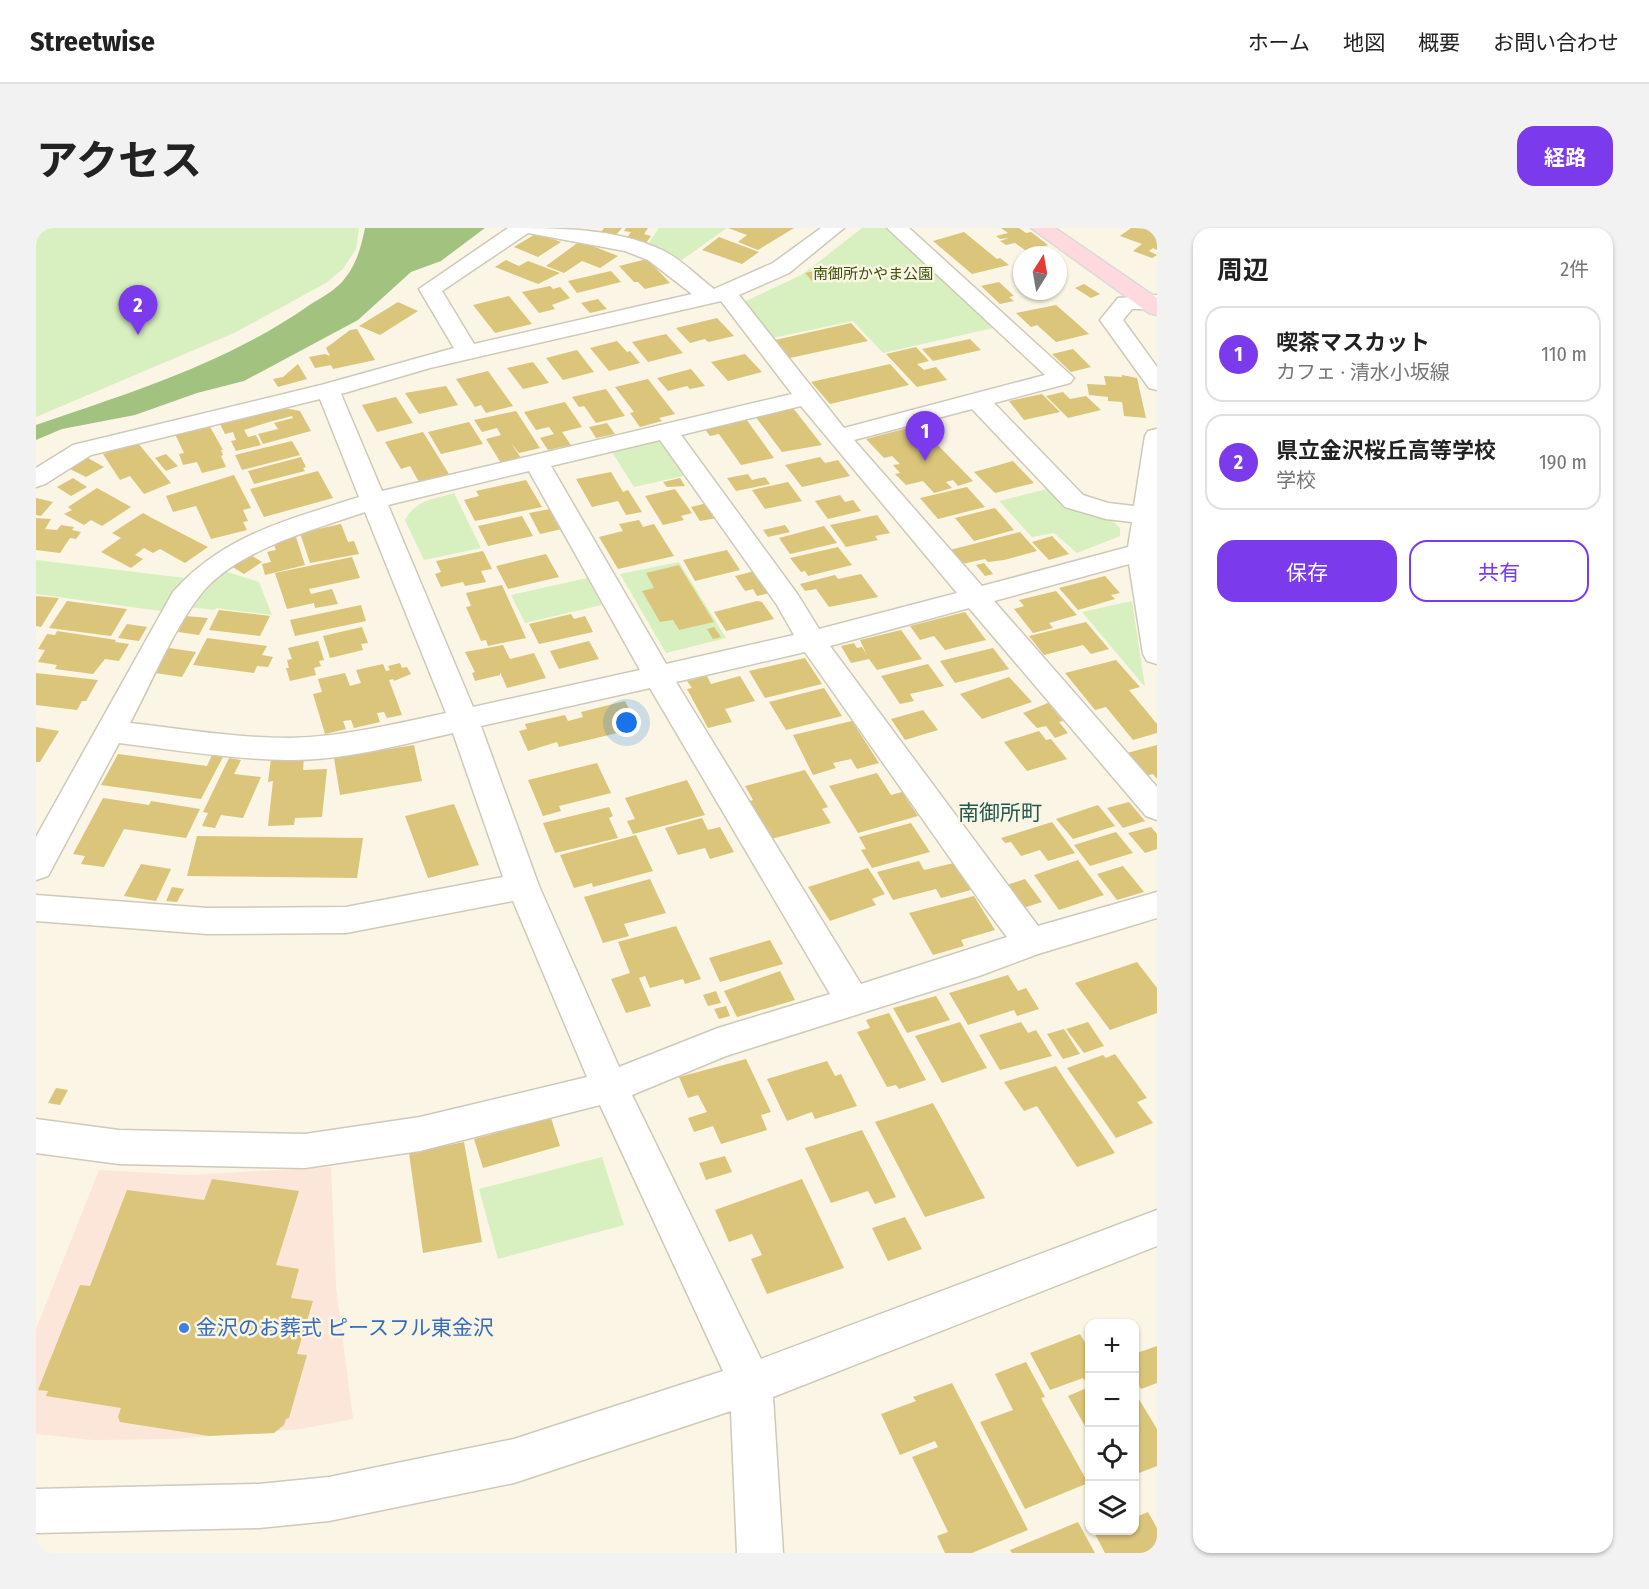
<!DOCTYPE html>
<html lang="ja">
<meta charset="utf-8">
<style>
body{margin:0;font-family:"Fira Sans Condensed","Noto Sans JP",sans-serif;background:#f2f2f2;color:#222}
.controls{position:absolute;right:18px;bottom:18px;display:grid;overflow:hidden;border-radius:12px;box-shadow:0 2px 4px #0004}
.controls button{width:54px;height:54px;display:grid;place-items:center;padding:0;border:0;border-bottom:2px solid #e0e0e0;background:#fff;color:#222;font:30px sans-serif}
.compass{position:absolute;left:977px;top:18px;width:54px;height:54px;border-radius:50%;background:#fff;box-shadow:0 2px 4px #0004;rotate:11deg}
.you{position:absolute;left:591px;top:495px;width:21px;height:21px;margin:-15px;border:4px solid #fff;border-radius:50%;background:#1a73e8;box-shadow:0 0 0 9px #1a73e833}
.badge{display:grid;place-items:center;width:39px;height:39px;border-radius:50%;background:#7c3aed;color:#fff;font-size:20px;font-weight:700}
.pin{position:absolute;translate:-50% -50px;filter:drop-shadow(0 2px 3px #0008)}
.pin::after{content:'';position:absolute;top:32px;width:21px;height:18px;background:inherit;clip-path:polygon(0 0,100% 0,50% 100%)}
.list{margin:0;padding:0;list-style:none}
h2{display:flex;justify-content:space-between;align-items:center;height:78px;margin:0;padding:0 24px;font-size:26px}
h2 small{font-size:20px;font-weight:400;color:#767676}
.list li{display:grid;grid-template-columns:39px 1fr auto;gap:18px;align-items:center;box-sizing:border-box;height:96px;margin:0 12px 12px;padding:0 12px;border:2px solid #e0e0e0;border-radius:18px}
.list b{display:block;font-size:22px;white-space:nowrap}
.list p{margin:0;font-size:20px;white-space:nowrap;color:#767676}
.list em{font-size:20px;font-style:normal;color:#767676}
.actions{display:flex;gap:12px;padding:18px 24px}
.actions a{flex:1;padding:14px 0;border:2px solid #7c3aed;border-radius:18px;text-align:center;font-size:21px;color:#7c3aed}
.actions .main{background:#7c3aed;color:#fff}
.icon{flex:none;width:33px;height:33px;fill:none;stroke:currentColor;stroke-width:2;stroke-linecap:round;stroke-linejoin:round}
.map{position:relative;flex:none;width:1121px;height:1325px;overflow:hidden;border-radius:18px}
header{display:flex;align-items:center;gap:36px;box-sizing:border-box;height:84px;padding:0 30px;background:#fff;border-bottom:2px solid #e0e0e0}
header strong{font-size:28px}
nav{display:flex;gap:33px;margin-inline-start:auto;font-size:21px}
.intro{display:flex;align-items:center;justify-content:space-between;box-sizing:border-box;height:144px;padding:0 36px}
h1{margin:0;font-size:42px}
.button{padding:15px 27px;border-radius:18px;background:#7c3aed;color:#fff;font-size:21px;font-weight:700}
main{display:flex;gap:36px;padding:0 36px}
aside{flex:1;background:#fff;border-radius:18px;box-shadow:0 2px 4px #0004}
.map>svg:first-child{display:block}
.commercial{fill:#fce6d9}
.green{fill:#d8f0c0}
.forest{fill:#a2c37f}
.building{fill:#dac57a}
.lines{fill:none;stroke-linecap:round;stroke-linejoin:round}
.minor-casing{stroke:#cec9b9;stroke-width:3}
.major-casing{stroke:#dbdad9;stroke-width:3}
.minor{fill:#fff;fill-rule:evenodd}
.major{fill:#fed9de;fill-rule:evenodd}
.shop-dot{fill:#3f7fe0;stroke:#faf5e4;stroke-width:2}
.labels{text-anchor:middle;stroke-width:5;stroke-linejoin:round;paint-order:stroke}
.far-park-label{font-size:15px;fill:#355104;stroke:#faf5e4}
.quarter-label{font-size:21px;fill:#215951;stroke:#faf5e4}
.near-shop-label{font-size:21px;fill:#366cbe;stroke:#faf5e4;text-anchor:start}
</style>
<header>
<strong>Streetwise</strong>
<nav><a>ホーム</a><a>地図</a><a>概要</a><a>お問い合わせ</a></nav>
</header>
<div class="intro"><h1>アクセス</h1><a class="button">経路</a></div>
<main>
<div class="map">
<svg width="1121" height="1325" viewBox="0 0 1121 1325">
<rect width="100%" height="100%" fill="#faf5e4"/>
<path class="commercial" d="M295 939 300 1059 317 1191 265 1201 136 1211 57 1212 0 1206V1101L63 942 154 947Z"/>
<path class="green" d="M0 0H323L320 21 307 41 290 55 198 105 0 189Z
M623 0H691L646 32 611 17Z
M826 0H851L957 100 847 125 817 93 732 111 704 80 710 73 767 46Z
M620 213 634 217 656 246 598 259 576 224Z
M1015 260 1039 282 1076 292 1084 300V308L1041 325 1018 305 996 309 963 273Z
M418 265 445 320 388 332 369 292C379 272 398 271 418 265Z
M0 332 149 350 125 383 0 366Z
M643 334 690 410 630 425 584 346Z
M188 343 223 354 236 387 180 380 179 382 153 379 166 362Z
M551 350 566 377 489 395 475 367Z
M1096 373 1109 459 1046 384Z
M566 929 588 997 462 1031 443 961Z"/>
<path class="forest" d="M329 0H449L405 33 375 44 322 92 208 153 161 165 99 187 26 201 0 212V197C93 165 191 135 272 78 283 71 298 63 306 54 320 38 325 20 329 0Z"/>
<path class="building" d="M568 0H586L580 7 565 4Z
M590 0H612L608 6 615 8 610 15 590 11 595 4 588 3Z
M692 0H758L722 22 702 14 711 7Z
M965 0H983L990 5 995 4 1012 17 1006 19 1013 24 996 27 979 15 970 17 964 13 973 10 964 11 960 8 972 5Z
M1095 0 1121 1V22L1117 20 1113 23 1121 27 1116 30 1097 23 1106 16 1084 8Z
M928 4 961 31 964 30 973 37 936 46 897 13Z
M501 5 525 14 502 29 478 19Z
M683 9 723 24 706 36 666 22Z
M544 13 582 28 564 40 546 33 528 45 510 38Z
M611 31 634 55 609 61 602 54H598L583 38Z
M470 32 483 38 492 33 524 45 502 56 459 39Z
M784 42 789 43 795 50 776 53 769 45Z
M575 43 585 54 541 65 532 53Z
M963 54 978 68 973 69 978 73 964 76 945 58Z
M1048 56 1064 66 1055 70 1039 60Z
M514 58 517 61 524 59 534 70 516 77 519 81 503 85 486 64Z
M473 68 496 96 459 105 437 77Z
M562 71 571 81 554 85 545 75Z
M362 74 382 83 344 107 323 98Z
M1020 77 1035 90 1053 106 1020 114 1001 97 995 99 980 85Z
M681 90 698 108 672 114 669 111 654 115 640 100Z
M815 95 832 113 754 130 739 112Z
M321 101 339 132 297 141 295 137 279 140 273 129 289 126 294 128 290 120 314 102Z
M630 106 647 125 612 134 596 114Z
M934 111 945 122 897 133 886 121Z
M581 113 591 124 594 123 604 135 573 143 554 120Z
M880 119 893 133 881 136 888 142 900 139 911 152 881 159 850 126Z
M1037 121 1055 139 1035 144 1016 126Z
M541 122 558 144 527 152 510 130Z
M709 126 726 144 692 153 675 134Z
M497 134 513 155 487 161 471 140Z
M262 136 271 151 242 159 237 151 247 149Z
M854 136 873 157 794 176 775 154Z
M655 141 669 158 654 161 651 158 632 163 621 150Z
M452 143 477 178 450 185 445 177 439 179 420 151Z
M1086 147 1101 150 1110 190 1088 188 1086 174 1072 173V169L1053 167 1051 156 1070 157 1068 148 1086 149Z
M612 151 639 186 623 190 626 193 604 199 594 185 598 184 579 159Z
M410 158 422 177 383 186 369 165Z
M570 161 589 188 560 195 548 178 543 179 536 169Z
M1027 164 1034 171 1050 168 1065 182 1032 190 1010 168Z
M1006 166 1024 184 988 192 973 173Z
M360 169 377 195 341 204 326 177Z
M529 174 546 199 526 204 535 217 512 222 504 210 518 206 513 199 500 202 488 184Z
M249 180 264 183 275 203 227 216 222 206 242 201 238 195 257 190 256 188 233 194 208 202 212 209 220 207 225 217 200 223 195 213 200 212 197 204 189 206 184 196Z
M757 180 786 217 746 224 719 188Z
M480 183 504 220 483 225 475 215 485 230 465 235 450 211 465 207 461 200 446 204 438 192Z
M710 191 738 230 705 237 683 206 674 208 668 200Z
M433 194 447 216 405 226 392 204Z
M571 195 579 206 560 210 553 199Z
M173 197 187 222H185L187 227 185 228 190 239 166 245 161 234 147 237 143 226 148 225 139 206Z
M872 200 882 210 892 207 937 253 922 258 917 252 910 254 916 260 898 265 887 253 870 257 859 246 864 245 857 237 864 236 856 228 848 230 830 211Z
M387 204 413 246 383 254 374 238 365 241 349 214Z
M256 213 264 227 206 242 199 227Z
M101 214 135 255 108 266 94 248 84 252 67 226Z
M130 226 142 238 130 243 119 230Z
M265 229 270 239 267 240 269 243 218 256 212 243Z
M784 229 789 235 802 232 814 248 766 259 749 237Z
M52 230 68 239 50 249 34 241Z
M977 233 998 255 959 265 938 244Z
M282 243 297 270 228 289 214 261Z
M575 244 587 264 592 262 606 284 590 287 582 273 556 279 540 251Z
M712 246 716 252 729 249 734 256 700 263 691 250Z
M198 247 215 280 207 282 212 293 207 294 211 302 175 311 160 278 137 284 130 268Z
M37 250 51 259 35 268 21 259Z
M644 250 649 258 631 259 627 254Z
M490 252 506 279 439 293 428 272 443 268 440 263Z
M752 254 766 273 729 281 716 262Z
M931 259 949 279 902 291 884 270Z
M61 260 95 279 66 298 55 292 48 297 28 286 36 282 32 279Z
M639 261 656 285 645 288 648 292 627 297 609 268Z
M804 267 809 274 817 272 825 283 792 291 779 273Z
M0 270 17 274 5 288 0 287Z
M671 275 681 290 664 293 655 279Z
M959 280 978 302 938 313 919 290Z
M514 281 526 301 504 306 493 285Z
M107 285 116 290 172 319 149 335 124 321 117 325 108 320 99 327 107 331 95 340 65 324 85 310 76 305Z
M841 287 854 305 839 308 842 312 810 319 794 297Z
M486 288 497 308 452 318 442 298Z
M0 290 15 291 9 301 21 302 25 297 38 299 36 302 45 304 40 311 34 310 24 325 0 322Z
M603 292 607 299 618 296 638 328 582 341 563 309 587 303 583 296Z
M305 296 312 314 318 313 323 326 274 335 264 305Z
M749 297 754 304 732 309 727 302Z
M788 298 801 315 754 326 743 310Z
M984 304 1001 323 968 332 952 334 949 331 926 336 914 322Z
M1016 308 1033 326 1013 332 996 314Z
M260 309 269 337 229 347 226 336 235 334 231 324 240 322 237 314Z
M802 319 816 337 772 348 769 343 765 344 754 330Z
M691 322 704 342 659 353 647 332Z
M447 323 456 341 445 343 450 354 429 358 427 354 405 359 399 346 405 344 400 333Z
M213 326 226 334 208 346 195 338Z
M510 326 523 349 472 361 460 338Z
M316 329 324 350 273 361 275 366 296 361 302 376 279 380 278 375 251 381 239 345Z
M948 335 957 346 949 348 940 337Z
M643 337 678 394 643 402 637 392 624 394 606 363 618 360 610 345Z
M719 343 734 365 721 368 717 361 709 363 699 348Z
M825 346 842 369 793 379 780 361 769 363 764 356 799 347 802 351Z
M1069 348 1084 365 1075 367 1079 371 1042 382 1023 360Z
M466 357 490 410 452 418 450 412 445 413 430 379 435 378 430 365Z
M1020 363 1041 387 1013 395 1017 400 997 405 978 381 988 378 983 372Z
M0 368 23 370 5 399 0 398Z
M31 373 91 381 75 408 13 400Z
M721 373 726 374 738 391 690 403 678 384Z
M325 377 330 393 259 408 254 392Z
M183 382 234 388 224 408 173 402Z
M929 384 950 412 909 422 898 408 884 412 874 398Z
M535 386 538 391 549 388 557 404 503 416 493 396Z
M150 388 172 390 163 407 142 404Z
M1050 394 1073 421 1055 426 1047 417 1008 427 993 408Z
M91 396 111 399 103 413 82 410Z
M326 399 332 415 325 416 327 422 294 430 287 408Z
M678 399 685 409 677 411 671 401Z
M865 402 886 431 841 442 833 431 815 435 805 418 818 415 821 420 826 419 831 427 824 412Z
M21 403 80 412 79 414 93 416 83 433 69 431 57 446 19 441 21 437 2 434 9 422 2 421 11 406 19 407Z
M171 410 231 418 226 427 237 429 232 439 221 438 218 445 157 437Z
M282 413 288 432 283 433 285 438 278 440 280 447 254 453 250 440H253L251 432 256 431 252 420Z
M553 413 563 431 523 441 514 423Z
M467 417 474 431 498 425 510 450 471 460 464 444V447L439 453 436 445 439 444 429 424Z
M133 420 160 424 146 449 119 445Z
M957 420 973 441 919 455 904 433Z
M769 430 786 456 729 470 713 443Z
M1080 432 1104 459 1093 462 1121 496V505L1097 512 1070 479 1059 482 1029 445Z
M364 435 366 440 371 439 375 446 358 453 357 451 353 452 366 487 351 490 348 484 341 485 344 494 318 500 315 492 307 493 310 501 289 506 277 466 286 464 282 451 309 445 314 458 325 455 320 442 347 436 350 443 354 442 352 438Z
M892 436 908 458 874 466 878 473 864 476 845 448Z
M0 445 62 452 50 473H46L41 482 0 477Z
M671 448 675 456 704 448 719 473 689 481 696 494 672 500 651 461 656 460 651 453Z
M973 449 996 474 946 491 924 466Z
M788 460 806 488 750 502 733 474Z
M589 473 602 500 523 519 521 514 492 523 483 503 491 501 489 496 529 487 532 493 547 489 545 484Z
M1012 475 1027 493 1023 494 1032 505 1019 510 1010 498 1001 500 987 485Z
M887 482 902 502 869 512 855 491Z
M816 493 843 535 821 541 815 531 797 535 800 540 777 547 757 507Z
M0 499 23 503 4 534H0Z
M1003 503 1010 512 1015 511 1031 531 991 543 968 514Z
M378 517 386 553 304 567 298 530Z
M1121 517V551L1117 546 1110 548 1091 525Z
M82 526 171 538 176 527 187 529 165 571 65 557Z
M268 529 267 542 291 541 286 589 259 590 258 597 232 598 237 553 232 554 235 531Z
M193 530 205 532 198 546 225 549 207 590 185 587 179 600 166 598 172 585 167 584Z
M561 535 575 565 523 578 525 583 507 588 492 552Z
M769 542 792 579 786 581 795 595 735 611 714 573 717 572 709 558Z
M841 545 855 567 866 564 882 588 822 605 793 558Z
M651 552 669 587 597 606 591 593 599 591 589 570Z
M67 570 113 577 115 573 164 581 150 610 88 601 68 639 45 636 49 628 37 626Z
M1093 574 1109 593 1087 600 1071 580Z
M418 576 443 637 392 650 369 588Z
M1062 577 1079 598 1037 611 1020 591Z
M573 579 577 588 573 590 582 610 519 625 507 595Z
M666 590 672 602 684 599 698 624 674 631 669 620 642 627 629 600Z
M1016 594 1039 625 1012 633 1004 622 985 628 975 614 969 615 965 610Z
M875 595 894 624 836 640 825 622 830 621 823 609Z
M1115 599 1121 606V621L1109 625 1092 605Z
M1080 604 1097 625 1054 638 1038 617Z
M600 607 617 643 557 659 556 655 538 660 524 627Z
M161 608 327 610 321 650 151 648Z
M1042 632 1068 667 1023 682 998 647Z
M883 633 888 642 918 635 935 662 905 670 900 661 857 672 841 644Z
M105 636 135 641 120 673 88 668Z
M1087 638 1108 664 1081 672 1061 646Z
M832 640 849 666 836 671 840 677 794 693 772 659Z
M614 651 630 685 588 696 593 708 567 715 548 669Z
M989 651 1006 674 984 681 968 658Z
M136 659 148 661 141 674 130 673Z
M938 668 959 702 925 712 928 718 897 727 873 685Z
M640 698 665 751 649 756 647 751 614 760 609 748 603 750 615 778 590 785 575 751 594 745 582 714Z
M734 712 747 736 684 754 673 730Z
M1101 734 1121 760V785L1074 802 1039 755Z
M744 743 759 772 701 789 688 763Z
M972 747 982 763 990 760 1003 781 981 788 978 782 932 797 913 765Z
M680 763 685 775 672 778 667 767Z
M900 768 914 792 871 805 857 780Z
M690 778 694 788 683 791 678 781Z
M853 785 890 852 863 861 860 857 851 859 821 804 834 800 830 792Z
M924 794 951 840 906 855 879 808Z
M985 794 992 805 1000 802 1016 828 964 842 943 807Z
M1052 794 1068 818 1048 825 1030 801Z
M1028 801 1044 826 1027 831 1011 806Z
M1079 826 1111 870 1101 874 1117 895 1080 910 1031 840 1067 827 1070 830Z
M710 831 735 884 725 887 731 902 685 916 677 898 658 904 652 890 671 884 662 867 652 870 643 849Z
M791 833 799 848 805 846 821 878 779 891 776 884 751 893 731 851Z
M1020 838 1029 852 1079 925 1041 939 1001 878 988 883 968 854Z
M20 860 32 862 24 877 12 875Z
M897 875 949 970 889 989 839 894Z
M515 890 524 918 447 940 438 911Z
M826 902 860 969 839 976 832 963 795 975 769 920Z
M428 914 446 1014 387 1025 373 925Z
M689 928 696 944 670 952 663 935Z
M176 951 263 963 240 1037 263 1041 255 1070 277 1073 261 1126 271 1127 253 1190 250 1191 248 1197 238 1205 173 1208 84 1194 82 1189 85 1180 10 1168 12 1163 2 1162 44 1057 54 1058 91 962 168 972Z
M766 951 808 1040 731 1066 715 1031 726 1027 716 1006 693 1014 679 982Z
M869 989 886 1021 852 1033 836 1000Z
M1044 1106 1054 1123V1207L1032 1168 1053 1159 1047 1150 1014 1162 994 1125Z
M1121 1118V1155L1105 1161 1098 1150V1126Z
M990 1134 1009 1169 1005 1170 1052 1255 989 1281 944 1194 977 1182 959 1146Z
M916 1155 992 1302 936 1325H909L901 1308 912 1304 876 1229 902 1219 899 1213 864 1227 845 1186 880 1173 877 1169Z
M1098 1163 1121 1201V1238L1103 1245 1098 1238Z
M1112 1284 1121 1300V1325H1069L1059 1306 1068 1302H1098V1290Z
M1042 1294 1059 1325H976L974 1322Z"/>
<g class="lines">
<g class="minor-casing">
<path id="minor" d="M472 0C522 0 580 0 626 22 645 31 662 49 678 61L737 35 785 0H808L753 45 703 67 808 200 1009 147 851 0H873L1038 150 1034 155 958 175 1047 267 1072 275 1098 278 1109 208 1112 203 1121 201V436L1111 433 1107 426 1093 336 958 373 1121 559V592L1110 588 933 380 794 418 1002 698 1121 664V690L1002 726 943 748 690 828 596 867 725 1131 1121 982V1018L737 1169 747 1325H701L695 1183 478 1255 293 1293 223 1300 0 1305V1261L223 1256 293 1249 478 1211 687 1143 564 877 384 923 269 940 83 936 0 925V891L83 902 269 906 384 889 551 849 477 673 310 705 171 706 0 693V667L171 680 310 679 467 649 417 505C363 517 307 533 251 532 195 531 139 522 83 515L12 648 0 652V609L137 364C188 306 253 292 323 269L284 171 55 227 9 256 0 259V240L37 217 285 157 418 120 383 61ZM492 5 589 23 612 32 656 66 438 116 406 63ZM685 73 756 166 346 263 305 166 394 140ZM765 178 921 365 783 401 762 367 645 207ZM936 181 1029 279 1070 291 1096 294 1092 319 946 358 818 212ZM624 212 741 377 758 407 630 436 515 238ZM493 243 604 442 437 479 352 277ZM329 284 410 485C358 496 306 509 253 510 200 510 146 501 94 495 115 456 144 386 173 357 211 319 280 301 329 284ZM769 424 947 677 971 709 825 756 640 454ZM614 460 794 766 682 800 583 839 503 658 445 498Z
M1121 67V81H1096L1087 92 1121 139V162L1113 160 1064 92 1082 70Z"/>
</g>
<g class="major-casing">
<path id="major" d="M995 0H1019L1121 70V87L1113 85Z"/>
</g>
<use href="#minor" class="minor"/>
<use href="#major" class="major"/>
</g>
<circle class="shop-dot" cx="148" cy="1100" r="6"/>
<g class="labels">
<g class="far-park-label">
<text x="837" y="51">南御所かやま公園</text>
</g>
<g class="quarter-label">
<text x="964" y="592">南御所町</text>
</g>
<g class="near-shop-label">
<text x="160" y="1107">金沢のお葬式 ピースフル東金沢</text>
</g>
</g>
</svg>
<div class="controls">
<button>+</button>
<button>−</button>
<button><svg class="icon" aria-label="locate" viewBox="0 0 24 24"><circle cx="12" cy="12" r="6"/><path d="M12 2v4M12 18v4M2 12h4M18 12h4"/></svg></button>
<button><svg class="icon" aria-label="layers" viewBox="0 0 24 24"><path d="M12 4l9 5-9 5-9-5zM3 14l9 5 9-5"/></svg></button>
</div>
<svg class="compass" viewBox="-18 -18 36 36"><path d="M0-13l5 13h-10z" fill="#e53935"/><path d="M0 13l5-13h-10z" fill="#767676"/></svg>
<div class="you"></div>
<div class="pin badge" style="left:889px;top:233px">1</div>
<div class="pin badge" style="left:102px;top:107px">2</div>
</div>
<aside>
<h2>周辺<small>2件</small></h2>
<ul class="list">
<li><span class="badge">1</span><div><b>喫茶マスカット</b><p>カフェ · 清水小坂線</p></div><em>110 m</em></li>
<li><span class="badge">2</span><div><b>県立金沢桜丘高等学校</b><p>学校</p></div><em>190 m</em></li>
</ul>
<div class="actions"><a class="main">保存</a><a>共有</a></div>
</aside>
</main>
